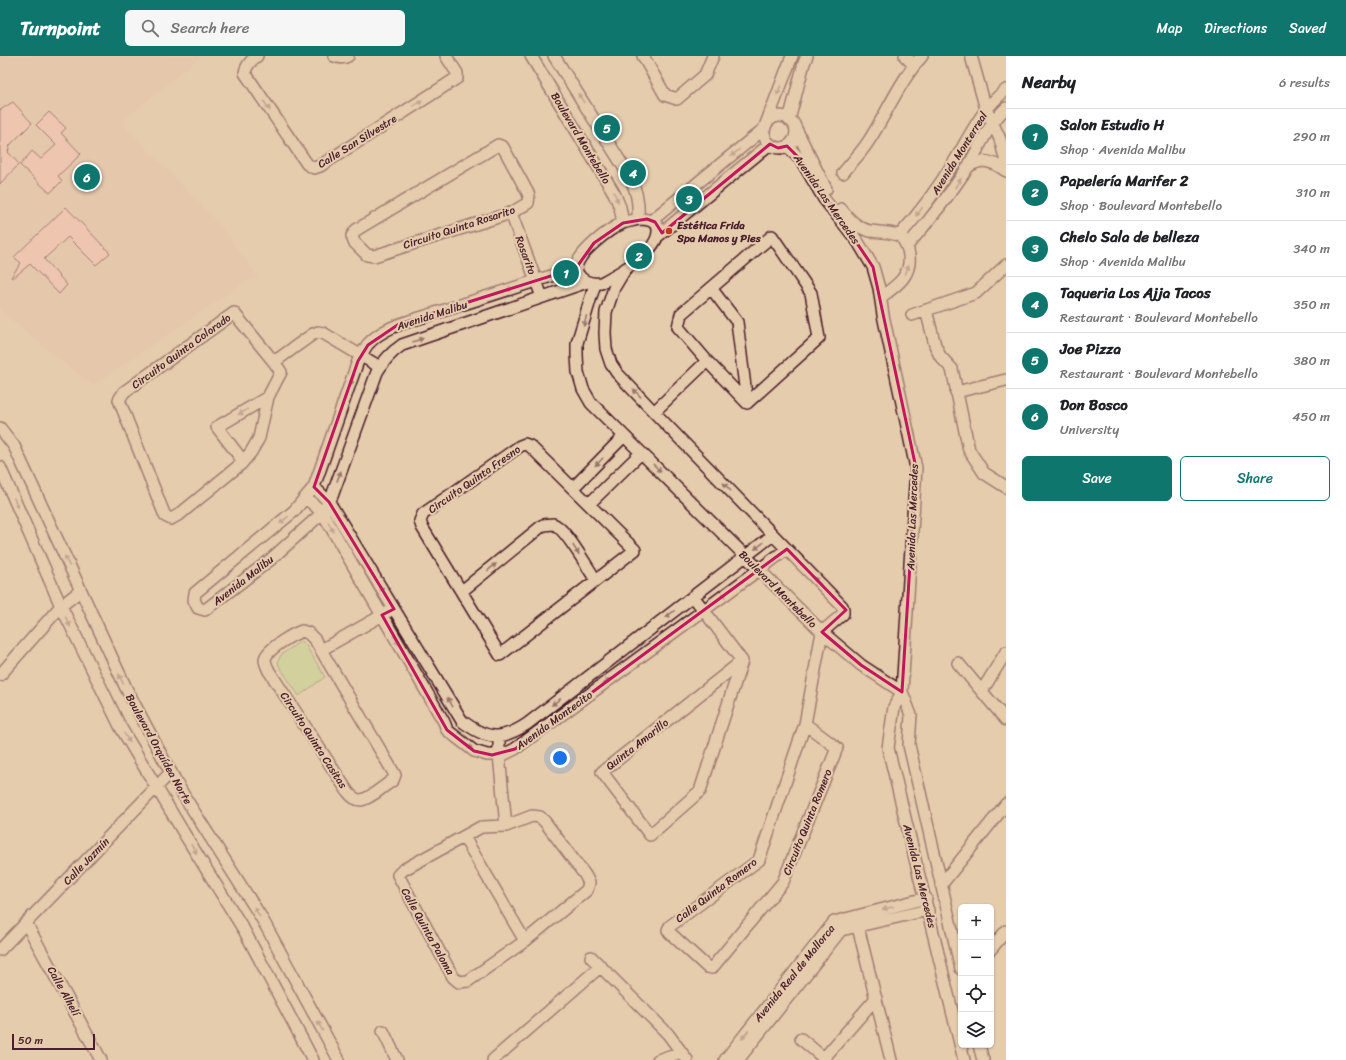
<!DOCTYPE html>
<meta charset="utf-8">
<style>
body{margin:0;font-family:Sriracha,sans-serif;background:#f6f6f6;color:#202124}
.controls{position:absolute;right:12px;bottom:12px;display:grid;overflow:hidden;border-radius:6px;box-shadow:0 1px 3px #0004}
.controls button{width:36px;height:36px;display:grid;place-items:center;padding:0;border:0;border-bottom:1px solid #e0e0e0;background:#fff;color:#202124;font:20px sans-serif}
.scale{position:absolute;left:12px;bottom:10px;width:83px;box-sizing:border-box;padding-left:4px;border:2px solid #4a1f2b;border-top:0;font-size:11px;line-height:14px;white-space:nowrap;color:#4a1f2b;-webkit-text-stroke:3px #e5ccad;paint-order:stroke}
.you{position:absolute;left:560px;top:702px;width:14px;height:14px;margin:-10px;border:3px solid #fff;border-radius:50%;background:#1a73e8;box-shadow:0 0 0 6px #1a73e833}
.badge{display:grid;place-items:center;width:26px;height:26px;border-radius:50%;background:#0f766e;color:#fff;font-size:13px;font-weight:700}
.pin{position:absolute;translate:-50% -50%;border:2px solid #fff;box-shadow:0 1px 4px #0006}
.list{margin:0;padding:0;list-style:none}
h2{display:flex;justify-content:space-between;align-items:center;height:52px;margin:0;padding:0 16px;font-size:17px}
h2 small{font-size:13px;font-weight:400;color:#757577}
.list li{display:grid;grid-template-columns:26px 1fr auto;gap:12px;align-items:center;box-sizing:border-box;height:56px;padding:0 16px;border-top:1px solid #e0e0e0}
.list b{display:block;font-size:15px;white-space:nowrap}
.list p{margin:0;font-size:13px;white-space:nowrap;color:#757577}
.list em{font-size:13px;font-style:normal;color:#757577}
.actions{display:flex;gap:8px;padding:12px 16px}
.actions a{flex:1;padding:9px 0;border:1px solid #0f766e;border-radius:6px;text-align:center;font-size:14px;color:#0f766e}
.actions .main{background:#0f766e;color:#fff}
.icon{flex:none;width:22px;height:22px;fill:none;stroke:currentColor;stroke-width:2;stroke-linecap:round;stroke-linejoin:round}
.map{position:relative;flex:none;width:1006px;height:1004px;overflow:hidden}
header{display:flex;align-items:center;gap:24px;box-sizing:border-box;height:56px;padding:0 20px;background:#0f766e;color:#fff}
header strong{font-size:19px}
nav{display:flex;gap:22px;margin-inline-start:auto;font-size:14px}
.search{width:280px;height:36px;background:#f6f6f6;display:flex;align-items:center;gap:10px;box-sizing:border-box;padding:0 14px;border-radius:6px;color:#757577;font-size:15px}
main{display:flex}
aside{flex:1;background:#fff}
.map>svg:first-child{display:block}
.built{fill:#e5c1a9}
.green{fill:#bad48b;stroke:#827a5b}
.building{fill:#f8bdb2;stroke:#4a1f2b}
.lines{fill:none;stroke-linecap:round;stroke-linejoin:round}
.minor-casing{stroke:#4a1f2b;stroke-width:14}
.minor{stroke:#e5ccad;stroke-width:11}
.oneway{fill:#98766c}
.marked{fill:none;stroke:#c2185b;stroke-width:3;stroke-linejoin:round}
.poi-dot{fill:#c8321e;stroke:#e5ccad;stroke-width:1.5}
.labels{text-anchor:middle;stroke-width:4;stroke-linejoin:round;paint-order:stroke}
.street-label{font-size:11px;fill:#4a1f2b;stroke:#e5ccad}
.poi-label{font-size:11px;font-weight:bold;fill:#4a1f2b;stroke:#e5ccad;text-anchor:start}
</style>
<header>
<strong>Turnpoint</strong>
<div class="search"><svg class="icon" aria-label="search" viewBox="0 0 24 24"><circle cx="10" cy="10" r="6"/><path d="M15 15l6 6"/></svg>Search here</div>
<nav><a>Map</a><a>Directions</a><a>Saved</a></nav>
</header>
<main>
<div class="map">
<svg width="1006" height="1004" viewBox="0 0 1006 1004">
<rect width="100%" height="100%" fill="#e5ccad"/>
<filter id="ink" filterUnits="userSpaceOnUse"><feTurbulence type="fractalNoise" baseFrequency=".025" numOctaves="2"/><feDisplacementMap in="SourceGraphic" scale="8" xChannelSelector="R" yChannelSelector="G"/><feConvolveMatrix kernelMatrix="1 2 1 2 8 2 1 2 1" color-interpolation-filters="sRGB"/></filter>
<g filter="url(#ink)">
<path class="built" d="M0 0H201L122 65 128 74 220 169 258 222 249 223 93 329 79 319 0 254Z"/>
<path class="green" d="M299 586H302L305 588 325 621 299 640 279 610 278 605 281 599Z"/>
<path class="building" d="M13 46 32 67 10 89 8 96 19 108 0 128V54Z
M49 56 66 72 61 77 81 98 58 120 62 125 50 137 20 109 32 95 41 103 56 89 36 69Z
M66 151 110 197 96 209 68 181 44 203 67 229 59 238 30 208 13 222 11 221 21 207 14 201Z"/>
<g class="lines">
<g class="minor-casing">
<path id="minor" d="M257 0C251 5 246 9 245 17L307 108 314 112 320 110 457 22V17L446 0
M334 0C339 2 343 3 348 0
M531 0 614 137 620 151 623 167
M554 0 630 121C637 137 639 146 638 163
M643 0 665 39 677 43 705 19 713 0
M905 0 914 9
M971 0 986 53 1000 83 1006 106
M764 76a16 16 0 1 1 32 0a16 16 0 1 1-32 0Z
M789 64 804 7 807 0
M766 68 792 0
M795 71 826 133
M498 89 503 91 529 139 528 147 511 157 374 200 367 199 354 186 352 180 356 174Z
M787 90 801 104 824 143 858 186 873 211 879 232 883 259 916 412 902 636 911 659 909 689 961 913
M968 111C981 101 993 105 1006 115
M843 117C851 107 861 97 868 86 887 57 899 26 922 0
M841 153C849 163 857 172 870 175 879 176 889 176 898 179 904 182 906 188 908 194 914 218 898 229 881 241
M511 157 542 241
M638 163C646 163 657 164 658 173 660 195 618 218 601 227 595 228 586 227 581 222 578 219 576 216 576 211 579 196 609 173 623 167 628 165 633 165 638 163Z
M651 165 765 72
M658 180 770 88
M772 180 811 237 819 282 747 347 707 305 678 271 681 258Z
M899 180C920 157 938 132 954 106 970 80 981 53 1006 34
M907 190C928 166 948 141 966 114 979 93 987 69 1006 52
M576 212 423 261C403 267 383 272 368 288 364 293 362 299 358 305L314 431 294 455 195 537 194 544 198 552 205 554 270 504 320 459 326 451 332 440 377 316C384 305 390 297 402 289L587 226
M626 212 614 232 606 256 605 277 606 293 611 308 617 317 654 356 842 550 843 553V558L822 576
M595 228 577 287V299L578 316 583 333 591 347 822 576 861 609 902 636
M711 232 737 266 747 347
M926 254 935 289 940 300 952 313 969 394 984 417 1006 431
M234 257 274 306 281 316 268 341 259 382 251 396 241 408 180 458 171 463 165 460 119 344 124 336Z
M912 259 976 237 1006 209
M274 306 313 278 318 276 323 277 380 311
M956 336 1006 324
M654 356 707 305
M0 372 14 390 126 632 164 704 184 740 261 861 339 1004
M525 388 530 390 635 494 500 599 422 471 420 465 423 458 520 390Z
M243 405 217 371 268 341
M0 411 61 550 121 672 185 779 244 874 313 1004
M314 431 329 446 462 665C487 684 501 685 527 668L773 479
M573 432 624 380
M306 442 322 456 444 666 447 674 474 695 487 699H503L515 693 787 493
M589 448 641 397
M462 535 543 469C546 469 550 468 553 468 565 471 588 513 596 524
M693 540 742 605
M302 575 308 577 315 584 395 719 393 724C385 729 370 743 361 744 355 744 351 740 348 736L269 615C267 611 265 608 265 603 267 593 293 578 302 575Z
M321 594 388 556
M742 605 700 735 650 779 602 716Z
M958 607 1006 664
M0 619 61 550 80 535
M982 635 1006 596
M902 636 894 651 888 692 964 1004
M805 668 837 692 783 826 712 912 707 911 670 877 668 874 670 870 759 804 805 668 822 576
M499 681V699L506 770
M532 760 540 761 545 766 585 819 589 827 587 834 525 885 468 925 459 926 453 921 398 819 403 814 481 771 506 770Z
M464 781 525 885
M941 829 1006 748
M856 863 891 1004
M26 867 101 1004
M991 893 1006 875
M0 894 171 716
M591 901 668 978 687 1004
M383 975 397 1004
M801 983 826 1004
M979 989 983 1004
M824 1002 876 942
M493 1004 601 910
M658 1004 681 996
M725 1004 834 866 926 842
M738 1004 841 874 928 854"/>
</g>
<use href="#minor" class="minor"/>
</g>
<defs><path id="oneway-solid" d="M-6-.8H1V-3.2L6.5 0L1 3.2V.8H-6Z"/></defs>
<g class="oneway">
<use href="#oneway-solid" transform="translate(779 34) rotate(111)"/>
<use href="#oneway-solid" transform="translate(581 42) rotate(-122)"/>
<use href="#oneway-solid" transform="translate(418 47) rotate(-33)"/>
<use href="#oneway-solid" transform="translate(267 50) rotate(56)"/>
<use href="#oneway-solid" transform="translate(735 97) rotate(141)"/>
<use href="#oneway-solid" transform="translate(958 127) rotate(-57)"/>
<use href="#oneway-solid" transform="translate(616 141) rotate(67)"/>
<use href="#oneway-solid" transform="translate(919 156) rotate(128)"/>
<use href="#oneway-solid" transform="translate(907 214) rotate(-70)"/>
<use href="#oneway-solid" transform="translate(512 232) rotate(162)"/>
<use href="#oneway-solid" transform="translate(585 265) rotate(106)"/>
<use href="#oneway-solid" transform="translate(418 284) rotate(-19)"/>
<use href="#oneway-solid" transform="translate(352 324) rotate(109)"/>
<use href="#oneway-solid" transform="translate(637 337) rotate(-133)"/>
<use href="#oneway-solid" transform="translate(243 356) rotate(149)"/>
<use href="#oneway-solid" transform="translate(599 406) rotate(135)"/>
<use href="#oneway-solid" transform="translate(657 412) rotate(45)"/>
<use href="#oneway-solid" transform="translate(339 420) rotate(-69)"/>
<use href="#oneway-solid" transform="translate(727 431) rotate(-134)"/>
<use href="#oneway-solid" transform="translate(16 447) rotate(66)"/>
<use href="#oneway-solid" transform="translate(284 464) rotate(140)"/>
<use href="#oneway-solid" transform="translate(331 471) rotate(60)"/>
<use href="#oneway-solid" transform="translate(759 490) rotate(143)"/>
<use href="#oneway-solid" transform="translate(576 494) rotate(57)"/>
<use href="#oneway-solid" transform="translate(67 505) rotate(-115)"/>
<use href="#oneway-solid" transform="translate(492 511) rotate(-39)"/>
<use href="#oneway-solid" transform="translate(817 525) rotate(-134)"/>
<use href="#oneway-solid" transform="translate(383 535) rotate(-121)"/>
<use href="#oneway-solid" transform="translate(722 541) rotate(-36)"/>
<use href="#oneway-solid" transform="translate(670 558) rotate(142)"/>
<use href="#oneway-solid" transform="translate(68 566) rotate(64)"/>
<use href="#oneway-solid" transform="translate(396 584) rotate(60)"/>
<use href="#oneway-solid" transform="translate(121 623) rotate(-115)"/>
<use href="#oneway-solid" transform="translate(606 626) rotate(-37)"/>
<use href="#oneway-solid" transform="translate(450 646) rotate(-121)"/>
<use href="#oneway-solid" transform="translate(556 646) rotate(142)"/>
<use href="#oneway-solid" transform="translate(127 682) rotate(59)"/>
<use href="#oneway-solid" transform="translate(468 690) rotate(36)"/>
<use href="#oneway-solid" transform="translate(194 793) rotate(58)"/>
<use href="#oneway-solid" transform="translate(888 852) rotate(165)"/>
<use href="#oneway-solid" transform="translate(257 856) rotate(-122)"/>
<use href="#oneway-solid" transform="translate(320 970) rotate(-119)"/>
<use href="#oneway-solid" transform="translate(745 979) rotate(128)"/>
</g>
</g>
<path d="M0 0H1006V1004H0ZM770 88 778 92 787 90 801 104 873 211 916 412 902 636 861 609 822 576 846 554 787 493 515 693 492 699 474 695 447 674 382 559 394 553 329 446 314 431 358 305 368 289 399 268 576 212 594 187 623 167 647 163 655 166 662 177Z" fill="#e5ccad" fill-opacity=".55" fill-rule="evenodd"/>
<path class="marked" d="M770 88 778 92 787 90 801 104 873 211 916 412 902 636 861 609 822 576 846 554 787 493 515 693 492 699 474 695 447 674 382 559 394 553 329 446 314 431 358 305 368 289 399 268 576 212 594 187 623 167 647 163 655 166 662 177Z"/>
<circle class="poi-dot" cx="669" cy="175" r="4"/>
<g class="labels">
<g class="street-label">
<text transform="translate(581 82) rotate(59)" y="4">Boulevard Montebello</text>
<text transform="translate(357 85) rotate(-32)" y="4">Calle San Silvestre</text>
<text transform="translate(959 97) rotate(-58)" y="4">Avenida Monterreal</text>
<text transform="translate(827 143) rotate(55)" y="4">Avenida Las Mercedes</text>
<text transform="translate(459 171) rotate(-18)" y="4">Circuito Quinta Rosarito</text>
<text transform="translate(526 199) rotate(70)" y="4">Rosarito</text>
<text transform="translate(432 259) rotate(-18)" y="4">Avenida Malibu</text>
<text transform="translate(181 295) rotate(-36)" y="4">Circuito Quinta Colorado</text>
<text transform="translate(474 423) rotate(-35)" y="4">Circuito Quinta Fresno</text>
<text transform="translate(912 461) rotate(-88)" y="4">Avenida Las Mercedes</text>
<text transform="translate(243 524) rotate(-38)" y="4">Avenida Malibu</text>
<text transform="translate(778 533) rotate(45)" y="4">Boulevard Montebello</text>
<text transform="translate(554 664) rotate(-36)" y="4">Avenida Montecito</text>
<text transform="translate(314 684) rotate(57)" y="4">Circuito Quinta Casitas</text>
<text transform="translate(637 688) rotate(-38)" y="4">Quinta Amarillo</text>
<text transform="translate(159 693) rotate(61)" y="4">Boulevard Orquídea Norte</text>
<text transform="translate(807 766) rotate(-68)" y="4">Circuito Quinta Romero</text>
<text transform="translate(86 805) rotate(-46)" y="4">Calle Jazmín</text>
<text transform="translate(920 820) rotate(76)" y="4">Avenida Las Mercedes</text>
<text transform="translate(716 834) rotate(-37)" y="4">Calle Quinta Romero</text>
<text transform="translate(428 875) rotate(61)" y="4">Calle Quinta Paloma</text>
<text transform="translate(794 917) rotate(-51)" y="4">Avenida Real de Mallorca</text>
<text transform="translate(64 935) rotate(61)" y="4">Calle Alhelí</text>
</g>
<g class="poi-label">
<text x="677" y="173">Estética Frida<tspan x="677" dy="13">Spa Manos y Pies</tspan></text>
</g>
</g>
</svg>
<div class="controls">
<button>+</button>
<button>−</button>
<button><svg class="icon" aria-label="locate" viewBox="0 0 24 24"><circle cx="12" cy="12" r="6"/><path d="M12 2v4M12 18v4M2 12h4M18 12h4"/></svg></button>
<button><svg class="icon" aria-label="layers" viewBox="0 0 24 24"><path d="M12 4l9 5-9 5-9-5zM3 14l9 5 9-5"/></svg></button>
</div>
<div class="scale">50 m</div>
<div class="you"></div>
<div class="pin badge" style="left:566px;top:217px">1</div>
<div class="pin badge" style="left:639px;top:200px">2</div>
<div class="pin badge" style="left:689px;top:143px">3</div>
<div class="pin badge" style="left:633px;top:117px">4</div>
<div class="pin badge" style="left:607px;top:72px">5</div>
<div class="pin badge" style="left:87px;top:121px">6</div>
</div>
<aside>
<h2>Nearby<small>6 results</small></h2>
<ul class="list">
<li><span class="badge">1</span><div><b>Salon Estudio H</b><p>Shop · Avenida Malibu</p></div><em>290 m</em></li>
<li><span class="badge">2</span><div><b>Papelería Marifer 2</b><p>Shop · Boulevard Montebello</p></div><em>310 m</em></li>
<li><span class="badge">3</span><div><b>Chelo Sala de belleza</b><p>Shop · Avenida Malibu</p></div><em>340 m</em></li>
<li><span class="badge">4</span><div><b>Taqueria Los Ajja Tacos</b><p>Restaurant · Boulevard Montebello</p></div><em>350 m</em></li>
<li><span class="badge">5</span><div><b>Joe Pizza</b><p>Restaurant · Boulevard Montebello</p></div><em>380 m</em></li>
<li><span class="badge">6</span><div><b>Don Bosco</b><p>University</p></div><em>450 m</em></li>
</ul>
<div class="actions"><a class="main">Save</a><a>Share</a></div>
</aside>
</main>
